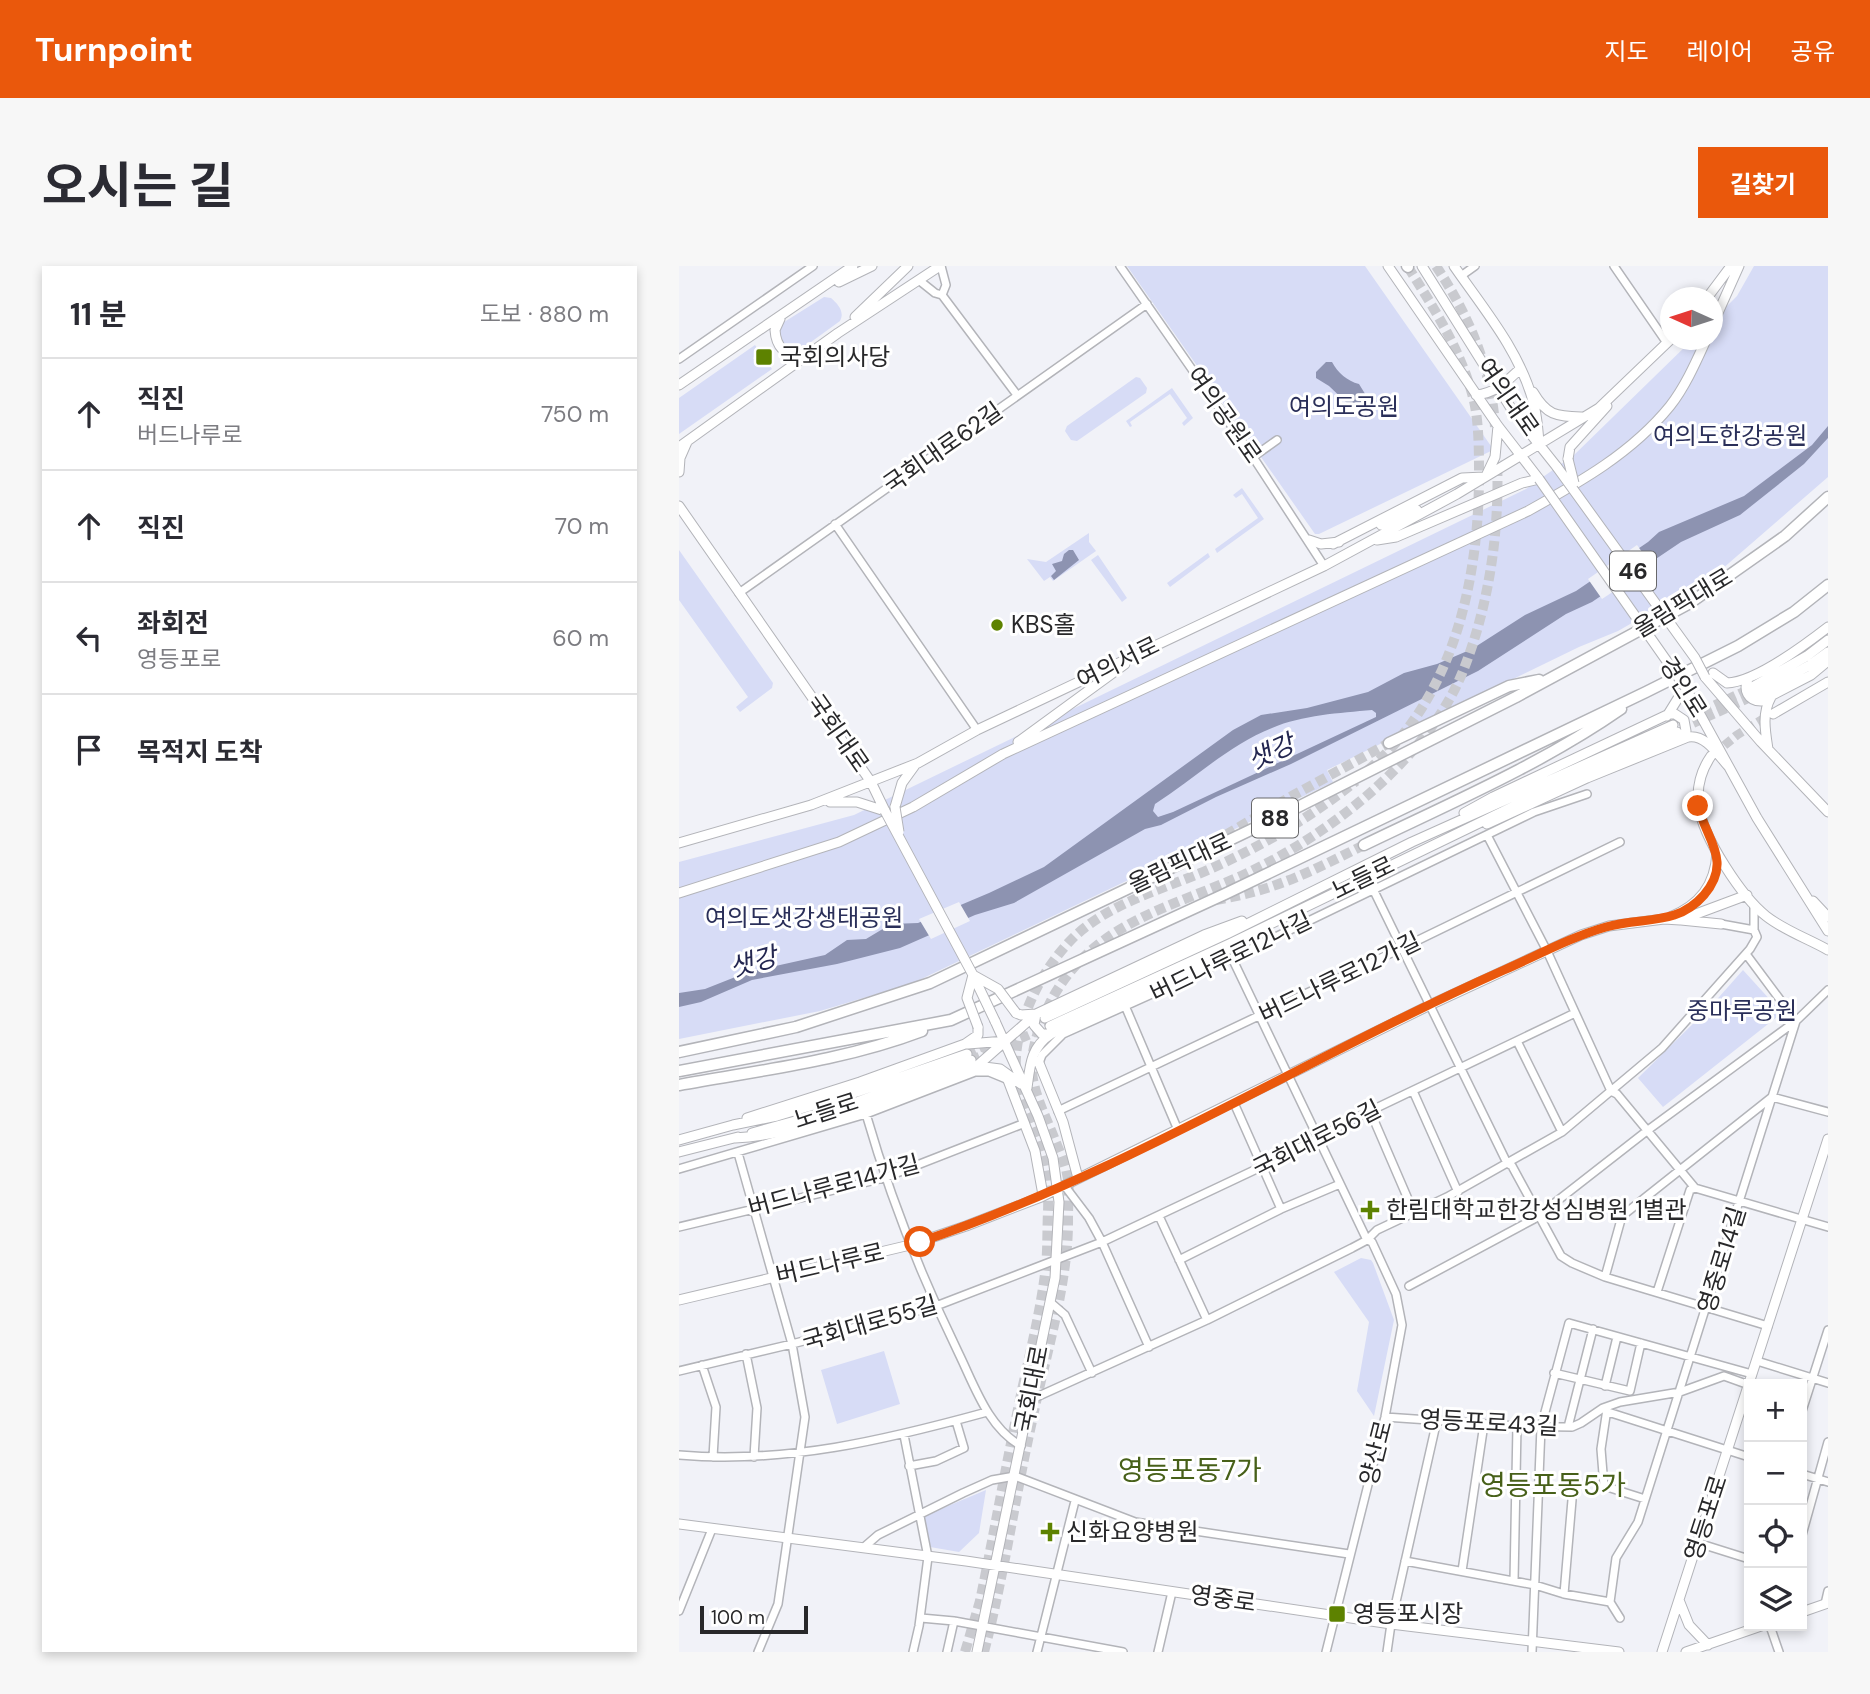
<!DOCTYPE html>
<html lang="ko">
<meta charset="utf-8">
<style>
body{margin:0;font-family:"DM Sans","Noto Sans KR",sans-serif;background:#f7f7f7;color:#2b2b33}
.controls{position:absolute;right:21px;bottom:21px;display:grid;overflow:hidden;border-radius:0px;box-shadow:0 4px 10px #0003}
.controls button{width:63px;height:63px;display:grid;place-items:center;padding:0;border:0;border-bottom:2px solid #e1e1e2;background:#fff;color:#2b2b33;font:35px sans-serif}
.compass{position:absolute;left:981px;top:21px;width:63px;height:63px;border-radius:50%;background:#fff;box-shadow:0 4px 10px #0003;rotate:273deg}
.scale{position:absolute;left:21px;bottom:18px;width:108px;box-sizing:border-box;padding-left:7px;border:4px solid #28282a;border-top:0;font-size:19px;line-height:24px;white-space:nowrap;color:#28282a;-webkit-text-stroke:5px #fff;paint-order:stroke}
.stop{position:absolute;width:21px;height:21px;margin:-16px;border:5px solid #ea580c;border-radius:50%;background:#fff}
.stop.end{background:#ea580c;border-color:#fff;box-shadow:0 2px 7px #0008}
.list{margin:0;padding:0;list-style:none}
h2{display:flex;justify-content:space-between;align-items:center;height:91px;margin:0;padding:0 28px;font-size:30px}
h2 small{font-size:23px;font-weight:400;color:#7c7c81}
.list li{display:grid;grid-template-columns:46px 1fr auto;gap:21px;align-items:center;box-sizing:border-box;height:112px;padding:0 28px;border-top:2px solid #e1e1e2}
.list b{display:block;font-size:26px;white-space:nowrap}
.list p{margin:0;font-size:23px;white-space:nowrap;color:#7c7c81}
.list em{font-size:23px;font-style:normal;color:#7c7c81}
.icon{flex:none;width:38px;height:38px;fill:none;stroke:currentColor;stroke-width:2;stroke-linecap:round;stroke-linejoin:round}
.map{position:relative;flex:none;width:1149px;height:1386px;overflow:hidden;border-radius:0px}
header{display:flex;align-items:center;gap:42px;box-sizing:border-box;height:98px;padding:0 35px;background:#ea580c;color:#fff}
header strong{font-size:33px}
nav{display:flex;gap:38px;margin-inline-start:auto;font-size:24px}
.intro{display:flex;align-items:center;justify-content:space-between;box-sizing:border-box;height:168px;padding:0 42px}
h1{margin:0;font-size:49px}
.button{padding:18px 32px;border-radius:0px;background:#ea580c;color:#fff;font-size:24px;font-weight:700}
main{display:flex;gap:42px;padding:0 42px}
aside{flex:1;background:#fff;border-radius:0px;box-shadow:0 4px 10px #0003}
.map>svg:first-child{display:block}
.green{fill:#d7dcf6}
.water{fill:#8d93b1;fill-rule:evenodd}
.pier{fill:#f1f2f8}
.lines{fill:none;stroke-linecap:round;stroke-linejoin:round}
.major-tunnel{stroke:#c9cacf;stroke-width:9;stroke-dasharray:9 4.5;stroke-linecap:butt}
.highway-tunnel{stroke:#c9cacf;stroke-width:10;stroke-dasharray:10 5;stroke-linecap:butt}
.minor-casing{stroke:#b3b4b9;stroke-width:10}
.major-casing{stroke:#b3b4b9;stroke-width:11}
.highway-casing{stroke:#b3b4b9;stroke-width:13}
.minor{stroke:#fff;stroke-width:7}
.major{stroke:#fff;stroke-width:9}
.highway{stroke:#fff;stroke-width:10}
.major-bridge-casing{stroke:#b3b4b9;stroke-width:11;stroke-linecap:butt}
.major-bridge{stroke:#fff;stroke-width:9}
.route{stroke:#ea580c;stroke-width:9}
.poi-dot{fill:#5d8200;stroke:#fff;stroke-width:2.5}
.labels{text-anchor:middle;stroke-width:6;stroke-linejoin:round;paint-order:stroke}
.shield{fill:#fff;stroke:#68686a;stroke-width:2}
.shield-label{font-size:23px;font-weight:bold;fill:#28282a}
.poi-label{font-size:24px;fill:#28282a;stroke:#fff;text-anchor:start}
.street-label{font-size:24px;fill:#28282a;stroke:#fff}
.park-label{font-size:24px;fill:#2a2f59;stroke:#fff}
.water-label{font-size:26px;font-style:italic;fill:#232650;stroke:#fff}
.quarter-label{font-size:28px;fill:#476019;stroke:#fff}
</style>
<header>
<strong>Turnpoint</strong>
<nav><a>지도</a><a>레이어</a><a>공유</a></nav>
</header>
<div class="intro"><h1>오시는 길</h1><a class="button">길찾기</a></div>
<main>
<aside>
<h2>11 분<small>도보 · 880 m</small></h2>
<ul class="list">
<li><svg class="icon" aria-label="ahead" viewBox="0 0 24 24"><path d="M12 20V5M6 11l6-6 6 6"/></svg><div><b>직진</b><p>버드나루로</p></div><em>750 m</em></li>
<li><svg class="icon" aria-label="ahead" viewBox="0 0 24 24"><path d="M12 20V5M6 11l6-6 6 6"/></svg><div><b>직진</b></div><em>70 m</em></li>
<li><svg class="icon" aria-label="left" viewBox="0 0 24 24"><path d="M17 20v-9H6M10 6l-5 5 5 5"/></svg><div><b>좌회전</b><p>영등포로</p></div><em>60 m</em></li>
<li><svg class="icon" aria-label="arrive" viewBox="0 0 24 24"><path d="M6 21V4h12l-3 4 3 4H6"/></svg><div><b>목적지 도착</b></div></li>
</ul>
</aside>
<div class="map">
<svg width="1149" height="1386" viewBox="0 0 1149 1386">
<rect width="100%" height="100%" fill="#f1f2f8"/>
<path class="green" d="M448 0H686L812 180V185L640 268H636Z
M1075 0H1149V211L1035 310 939 365 900 381 648 504 654 516 234 717 141 745 0 773V596L175 549 847 223 895 189 1013 74H1034V54L1058 30Z
M145 31 152 32C159 38 166 46 161 55L121 84 111 86C104 78 96 69 102 58Z
M76 79 81 86 74 92 80 101 88 96 93 103 0 168V132Z
M457 111 461 112 468 122 467 127 398 175 392 174 386 165 388 160Z
M493 122 514 152 505 160 503 157 508 152 491 128 451 156 453 160 451 161 447 155Z
M563 222 585 253 538 287 536 283 579 252 563 228 557 232 554 229Z
M410 267V276L417 285 374 315 371 311 365 315 348 293 367 296Z
M0 284 94 417 93 422 61 446 57 441 69 431 0 334Z
M529 287 531 291 491 321 488 317Z
M419 289 448 332 443 336 412 294Z
M1064 704 1103 747 984 841 959 812 1033 739Z
M682 992 692 994 694 997 715 1054 695 1150 678 1125 690 1056 655 1006Z
M205 1085 221 1138 158 1158 142 1104Z
M307 1224 300 1267 280 1286 251 1281 245 1250Z"/>
<path class="water" d="M647 96H653C659 107 668 115 680 118L688 131 683 137 670 139 650 120 637 112V106Z
M1149 160V172L1125 198 1061 249 1002 276 913 336 887 348 799 405 612 498 537 531 482 559 466 563 335 637 296 649 221 682 158 698 73 714 22 736 0 741V727L26 723 69 706 146 689 168 674 187 673 212 658 239 657 310 627 365 601 554 464 582 449 628 442 689 426 725 407 758 398 793 383 846 349 897 325 969 276 980 266 1065 230 1133 179ZM693 444 697 447V451L494 546 479 551 474 545 476 538C515 513 550 479 593 462 623 449 661 447 693 444Z
M390 284H394L400 294 375 314 372 310 377 305 373 298 383 295 385 288Z"/>
<path class="pier" d="M958 279 973 300 923 333 909 313Z
M280 636 291 655 252 673 240 653Z"/>
<g class="lines">
<path class="major-tunnel" d="M999 456 1070 423
M1002 463 1075 430
M1035 488 1058 469 1089 450
M288 788 311 777
M292 794 371 760"/>
<path class="highway-tunnel" d="M757 0C789 48 813 103 816 161
M689 504C774 433 800 315 800 209 800 185 800 158 795 135 783 86 755 42 729 1
M521 584 613 530 710 477
M536 634C595 625 633 605 685 579
M286 1386 301 1335C314 1273 325 1210 338 1148 347 1102 360 1055 366 1008 369 988 368 966 369 945 370 924 367 903 361 882 349 843 332 825 338 781 344 741 367 698 396 670 436 633 494 621 542 598 590 576 636 548 677 515
M305 1386C325 1310 336 1232 353 1155 366 1090 390 1017 389 951 389 937 391 921 388 908 386 896 380 885 376 874 368 853 355 829 353 806 351 782 363 752 374 731 416 657 490 642 562 610 647 571 748 495 784 405 810 340 821 264 818 195"/>
<g class="minor-casing">
<path id="minor" d="M262 0 267 19 263 29
M441 0 574 191 645 300
M935 0 988 77
M782 10 796 0
M241 15 256 27 263 29 338 129
M0 93 134 0
M574 191 598 174
M156 258 298 464
M60 327 468 38
M808 569 868 685 932 825 938 828 1016 922 1149 961
M694 623 828 897 833 900 882 990 893 997 926 1011 1089 1060
M1075 664V640
M553 692 688 974 693 976 717 1028 723 1059 706 1151 647 1386
M447 742 499 864
M838 775 883 866
M360 797 363 789 384 768 553 692 855 546 908 528
M734 825 779 926
M555 837 602 943
M379 845 723 682 941 576
M691 845 735 947
M187 848C211 931 242 1010 280 1088 296 1121 309 1161 342 1180
M59 887 113 1078 126 1151 99 1338 79 1386
M0 903 187 848 296 806H310L327 813
M385 919 410 952 423 976 470 1081
M480 950 528 1054
M0 961 205 912 346 857
M500 994 602 943 661 918
M926 1011 943 950 1093 831 1149 846
M730 1020 855 953 969 864 1117 755 1149 724
M978 1026 1011 924 1016 922
M371 1036 386 1049 413 1107
M67 1088 78 1142 75 1191
M1078 1095 1149 1117
M23 1099 37 1141 34 1191
M0 1105 113 1078 257 1040 423 976 584 900 691 845 896 747
M875 1107 951 1125 962 1077
M926 1120 938 1071
M351 1134 528 1054 673 982 688 974 698 964 768 931 883 866 983 782 1071 683 1078 671 1075 664 1042 658
M928 1143 922 1183 925 1220 966 1233
M1123 1145 1149 1064
M929 1146 1070 1191
M706 1151 838 1160 893 1161 902 1157 924 1142 941 1136 1001 1126 1045 1110 1070 1119
M889 1161 914 1063
M225 1169 249 1291 240 1360 234 1386
M0 1189C107 1198 206 1174 308 1146
M230 1200 257 1195 285 1182 277 1155
M1123 1208 1149 1216
M1123 1269 1149 1176
M1019 1277 1070 1293
M184 1282 199 1269 284 1227 313 1214 336 1210 456 1256 670 1288
M726 1295 856 1319 885 1328 931 1336 941 1352
M783 1305 805 1158
M835 1315 838 1160
M885 1328 893 1234
M931 1336 937 1292 959 1256 1117 755 1067 688
M1146 1338 1149 1325
M0 1345 33 1263
M242 1352 275 1355 444 1386
M1091 1360 1100 1386
M268 1386 275 1355
M358 1386 396 1235
M479 1386 493 1326
M708 1386 712 1358 758 1154
M853 1386 862 1161 890 1057 1073 1108"/>
</g>
<g class="major-casing">
<path id="major" d="M743 0 835 147 878 201
M775 0C804 42 840 84 854 135 858 148 859 163 860 177
M160 16 193 0
M1028 32 1052 0
M176 51 229 0
M101 53 96 64C97 82 107 90 124 92
M1034 58 1060 0
M0 119 174 0
M854 126C868 150 877 150 903 151
M797 129C817 127 827 116 841 103
M0 181 159 67 261 0
M889 193 891 181 928 140
M0 206 1 192 8 176
M808 208 816 191 819 160
M0 240 192 516 206 545
M702 259 738 244
M630 274 642 278 660 276
M698 274 717 271 843 217 860 213 819 160 709 0
M654 278 783 212 805 211
M1034 407 1048 417C1076 416 1127 378 1149 361
M1026 411 1082 476 1149 546
M1069 413C1064 424 1069 435 1082 435L1132 409 1149 395
M1070 423 1128 390 1149 374
M1075 430 1131 399 1149 386
M1094 448 1149 416
M988 450 1006 421 1078 552 1149 665
M339 476 446 398
M1089 483C1086 464 1083 447 1092 431
M1032 490C1021 506 1017 522 1020 541 1024 572 1063 631 1087 650 1106 665 1128 672 1149 684
M151 536H178L206 545
M216 541 223 517 236 499
M785 547 814 531 990 448H996L1005 454 1007 465 1001 473
M808 558 908 512 1009 471C1027 468 1039 489 1050 501
M0 577 132 539 239 497 298 464 645 300 778 228 920 142 992 73
M0 627 160 576 234 541 324 488 849 245C901 216 953 187 991 140 1006 121 1017 96 1027 74
M1134 635 1149 651
M991 651C1021 639 1036 619 1038 587
M1002 654 1042 658
M337 747 342 749 357 748 525 669 563 655
M357 748 355 759 363 768H372
M366 752 548 668 733 576 994 459
M371 760 550 678 918 500 998 466
M289 778 326 775
M357 795 360 797 384 856 399 912
M298 800 357 748
M327 809 356 885 364 929
M348 822C351 799 352 781 372 768L534 694 549 683
M68 852 181 816 286 778 299 769V761
M73 867 156 844 292 794
M56 872C138 867 222 828 298 800L321 803 342 818
M0 874 54 859 98 850 178 826 288 788
M0 886 59 871
M0 1034 231 979 287 960 362 931 751 739 902 669 930 660 985 653 1001 654 1068 629
M0 1258 287 1295 712 1358 940 1386
M1000 1334 1010 1359 1029 1379
M1123 1346 1149 1337
M298 1386 376 1012 380 936 374 892 359 850 316 755
M983 1386 1149 873
M1007 1386 1082 1360"/>
</g>
<g class="highway-casing">
<path id="highway" d="M728 0 729 1
M710 477 830 420 860 414
M685 579C772 537 863 498 942 443
M0 786 117 761 251 717 605 548 837 431 1011 337 1106 270 1149 231
M0 805 272 754 546 628 967 426 1059 380 1115 346 1149 319
M0 819C82 804 164 795 243 765"/>
</g>
<use href="#minor" class="minor"/>
<use href="#major" class="major"/>
<use href="#highway" class="highway"/>
<g class="major-bridge-casing">
<path id="major-bridge" d="M889 193 895 217
M878 201 1016 392 1026 411
M860 213 1006 421
M216 541 220 566
M206 545 294 709 316 755
M294 709 319 723 337 747
M294 709 288 732 299 761"/>
</g>
<use href="#major-bridge" class="major-bridge"/>
</g>
<g class="lines">
<path class="route" d="M241 976C445 907 629 791 825 704 859 689 892 671 927 661 964 650 997 661 1025 629 1054 595 1027 573 1019 540"/>
</g>
<g class="poi-dot">
<rect x="76" y="82" width="18" height="18" rx="3.5"/>
<circle cx="318" cy="359" r="7"/>
<path d="M687.5 933.5h7v7h7v7h-7v7h-7v-7h-7v-7h7z"/>
<path d="M367.5 1255.5h7v7h7v7h-7v7h-7v-7h-7v-7h7z"/>
<rect x="649" y="1339" width="18" height="18" rx="3.5"/>
</g>
<g class="labels">
<g class="shield">
<rect x="931" y="285.5" width="46" height="39" rx="5"/>
<rect x="573" y="532.5" width="46" height="39" rx="5"/>
</g>
<g class="shield-label">
<text x="954" y="313">46</text>
<text x="596" y="560">88</text>
</g>
<g class="poi-label">
<text x="101" y="99">국회의사당</text>
<text x="332" y="367">KBS홀</text>
<text x="707" y="952">한림대학교한강성심병원 1별관</text>
<text x="387" y="1274">신화요양병원</text>
<text x="674" y="1356">영등포시장</text>
</g>
<g class="street-label">
<text transform="translate(829 131) rotate(55)" y="8">여의대로</text>
<text transform="translate(545 149) rotate(55)" y="8">여의공원로</text>
<text transform="translate(264 182) rotate(-35)" y="8">국회대로62길</text>
<text transform="translate(1004 337) rotate(-31)" y="8">올림픽대로</text>
<text transform="translate(439 397) rotate(-26)" y="8">여의서로</text>
<text transform="translate(1004 421) rotate(58)" y="8">경인로</text>
<text transform="translate(159 467) rotate(55)" y="8">국회대로</text>
<text transform="translate(501 597) rotate(-25)" y="8">올림픽대로</text>
<text transform="translate(684 612) rotate(-26)" y="8">노들로</text>
<text transform="translate(552 691) rotate(-26)" y="8">버드나루로12나길</text>
<text transform="translate(661 712) rotate(-26)" y="8">버드나루로12가길</text>
<text transform="translate(147 845) rotate(-18)" y="8">노들로</text>
<text transform="translate(638 873) rotate(-27)" y="8">국회대로56길</text>
<text transform="translate(155 920) rotate(-15)" y="8">버드나루로14가길</text>
<text transform="translate(1043 994) rotate(-73)" y="8">영중로14길</text>
<text transform="translate(151 998) rotate(-13)" y="8">버드나루로</text>
<text transform="translate(191 1057) rotate(-16)" y="8">국회대로55길</text>
<text transform="translate(353 1123) rotate(-79)" y="8">국회대로</text>
<text transform="translate(810 1157) rotate(3)" y="8">영등포로43길</text>
<text transform="translate(697 1187) rotate(-76)" y="8">양산로</text>
<text transform="translate(1027 1252) rotate(-72)" y="8">영등포로</text>
<text transform="translate(544 1333) rotate(8)" y="8">영중로</text>
</g>
<g class="park-label">
<text x="665" y="149">여의도공원</text>
<text x="1051" y="178">여의도한강공원</text>
<text x="125" y="660">여의도샛강생태공원</text>
<text x="1063" y="753">중마루공원</text>
</g>
<g class="water-label">
<text transform="translate(592 486) rotate(-25)" y="9">샛강</text>
<text transform="translate(74 696) rotate(-16)" y="9">샛강</text>
</g>
<g class="quarter-label">
<text x="511" y="1214">영등포동7가</text>
<text x="874" y="1229">영등포동5가</text>
</g>
</g>
</svg>
<div class="controls">
<button>+</button>
<button>−</button>
<button><svg class="icon" aria-label="locate" viewBox="0 0 24 24"><circle cx="12" cy="12" r="6"/><path d="M12 2v4M12 18v4M2 12h4M18 12h4"/></svg></button>
<button><svg class="icon" aria-label="layers" viewBox="0 0 24 24"><path d="M12 4l9 5-9 5-9-5zM3 14l9 5 9-5"/></svg></button>
</div>
<svg class="compass" viewBox="-18 -18 36 36"><path d="M0-13l5 13h-10z" fill="#e53935"/><path d="M0 13l5-13h-10z" fill="#7c7c81"/></svg>
<div class="scale">100 m</div>
<div class="stop" style="left:241px;top:976px"></div>
<div class="stop end" style="left:1019px;top:540px"></div>
</div>
</main>
